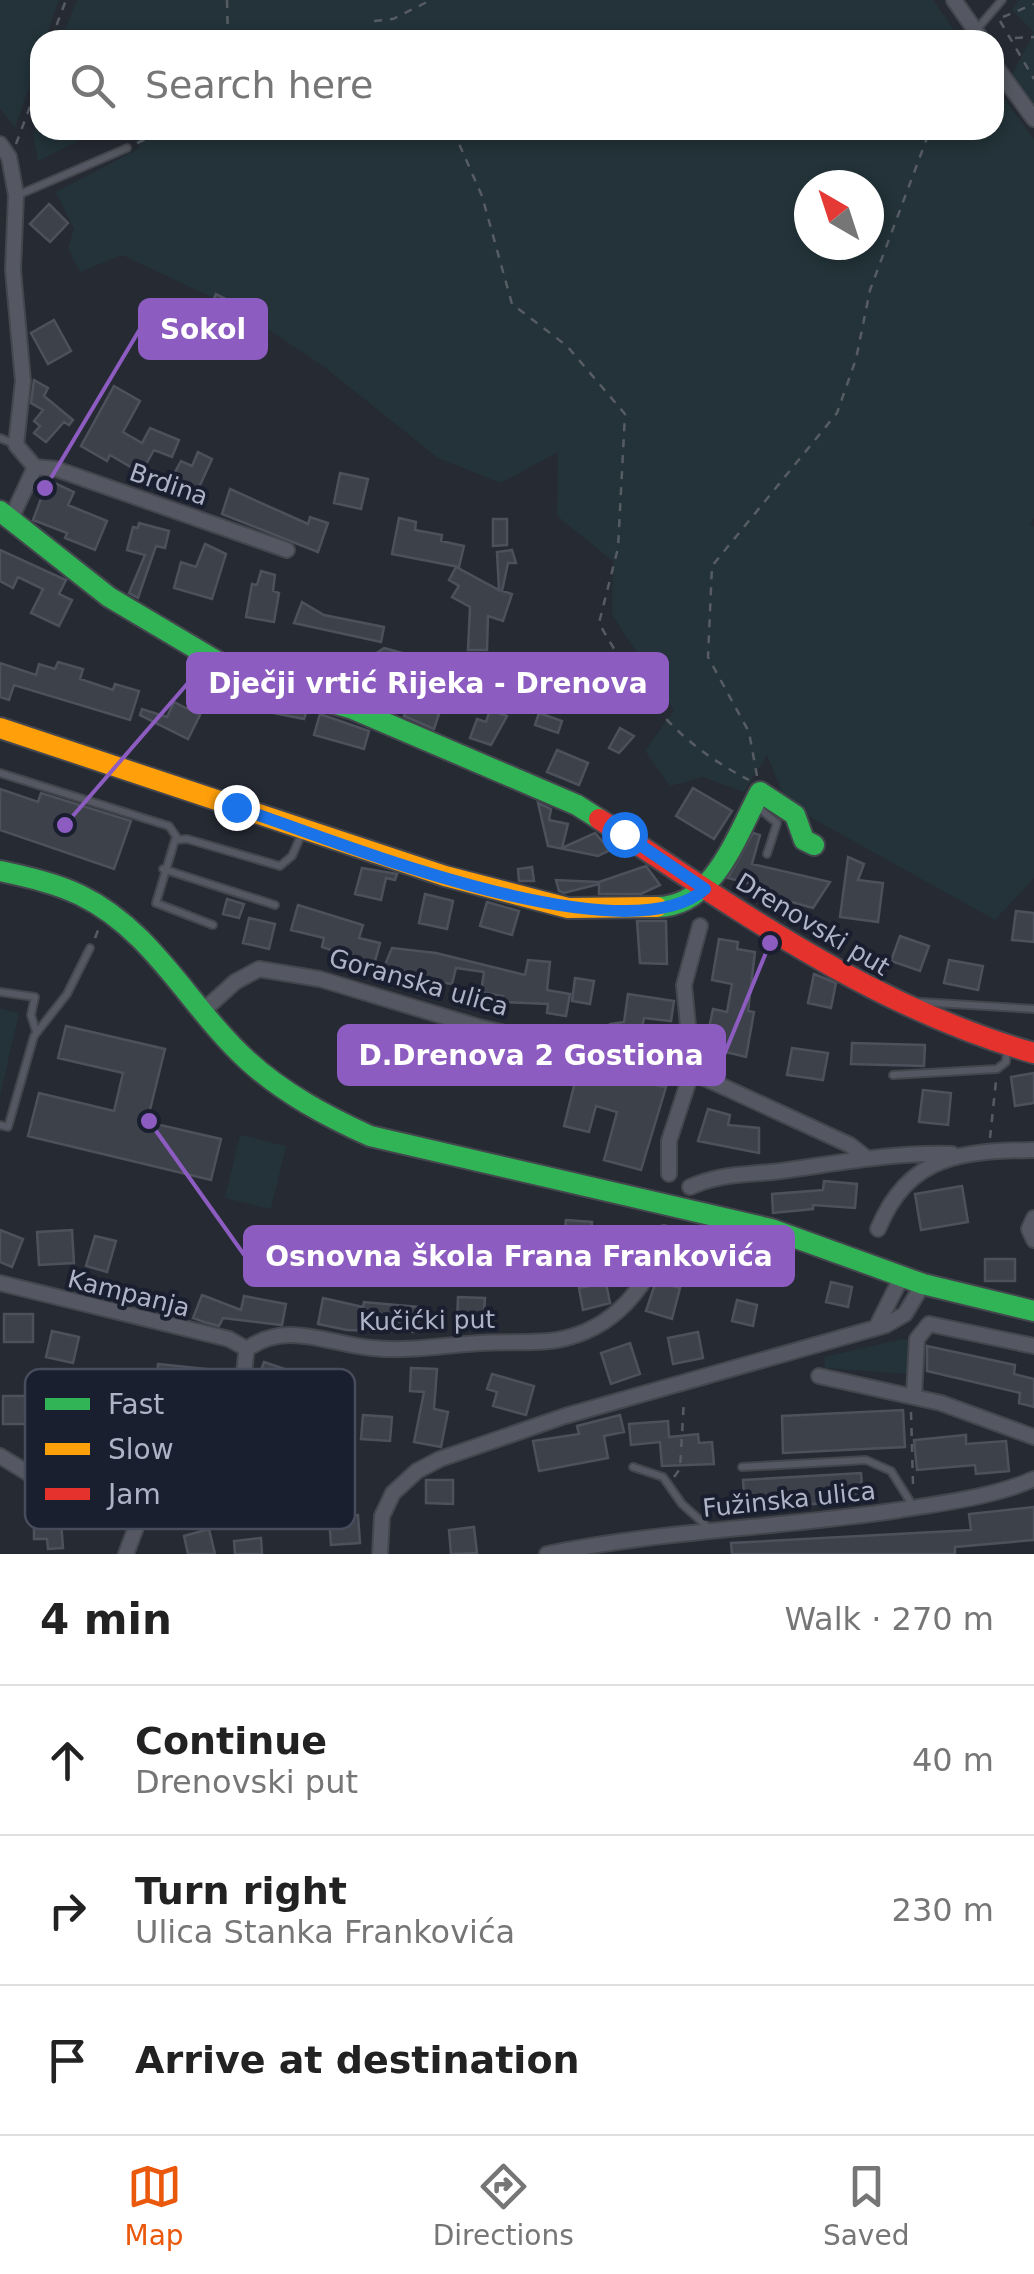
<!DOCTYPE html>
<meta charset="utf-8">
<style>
body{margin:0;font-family:"DejaVu Sans",sans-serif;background:#f2f2f2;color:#222}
.compass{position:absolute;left:794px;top:170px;width:90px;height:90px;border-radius:50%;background:#fff;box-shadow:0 5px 15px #0003;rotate:321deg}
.stop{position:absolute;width:30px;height:30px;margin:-22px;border:8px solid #1a73e8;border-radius:50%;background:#fff}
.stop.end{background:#1a73e8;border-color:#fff;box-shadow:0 2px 10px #0008}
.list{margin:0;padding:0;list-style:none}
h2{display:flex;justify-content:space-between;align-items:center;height:130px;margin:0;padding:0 40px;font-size:42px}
h2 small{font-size:32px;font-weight:400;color:#767676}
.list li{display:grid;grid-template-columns:65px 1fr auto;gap:30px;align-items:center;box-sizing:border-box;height:150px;padding:0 40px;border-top:2px solid #e0e0e0}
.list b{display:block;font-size:38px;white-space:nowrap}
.list p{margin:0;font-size:32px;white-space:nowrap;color:#767676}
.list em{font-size:32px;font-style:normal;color:#767676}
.icon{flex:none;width:55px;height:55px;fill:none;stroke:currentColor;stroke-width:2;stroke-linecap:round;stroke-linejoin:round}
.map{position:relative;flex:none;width:1034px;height:1554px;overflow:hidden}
.search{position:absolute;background:#fff;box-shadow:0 5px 15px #0003;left:30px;right:30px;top:30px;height:110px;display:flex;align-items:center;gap:25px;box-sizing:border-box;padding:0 35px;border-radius:30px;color:#767676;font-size:38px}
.sheet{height:580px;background:#fff}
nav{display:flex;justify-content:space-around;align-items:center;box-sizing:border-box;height:140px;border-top:2px solid #e0e0e0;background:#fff;font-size:28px;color:#767676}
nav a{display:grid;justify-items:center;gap:5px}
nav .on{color:#ea580c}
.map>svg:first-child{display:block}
.green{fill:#233339;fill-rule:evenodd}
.building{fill:#3d414a;stroke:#4d515c;stroke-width:2.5}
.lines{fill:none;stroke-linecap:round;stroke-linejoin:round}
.lane-casing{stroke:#44464e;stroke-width:10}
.street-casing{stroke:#44464e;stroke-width:18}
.fast-casing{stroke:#44464e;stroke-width:24}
.slow-casing{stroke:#44464e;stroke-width:24}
.jam-casing{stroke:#44464e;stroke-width:24}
.path{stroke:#575c64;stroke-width:2.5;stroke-dasharray:8 8;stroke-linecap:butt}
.lane{stroke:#555862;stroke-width:6}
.street{stroke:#555862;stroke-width:14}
.fast{stroke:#30b455;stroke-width:20}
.slow{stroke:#ff9f0a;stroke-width:20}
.jam{stroke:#e5322d;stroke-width:20}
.route{stroke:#1a73e8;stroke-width:12}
.labels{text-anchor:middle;stroke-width:8;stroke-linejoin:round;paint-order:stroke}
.street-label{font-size:25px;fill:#aeb4c6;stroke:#191f2e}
.key{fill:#191f2e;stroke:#464c5c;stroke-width:2.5}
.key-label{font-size:28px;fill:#aeb4c6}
.leader{fill:none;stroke:#8d5cc1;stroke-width:4}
.callout-dot{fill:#8d5cc1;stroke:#191f2e;stroke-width:4}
.callout{fill:#8d5cc1;stroke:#8d5cc1;stroke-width:4}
.callout-label{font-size:28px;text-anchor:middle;font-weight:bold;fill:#fff}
</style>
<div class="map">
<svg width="1034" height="1554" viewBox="0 0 1034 1554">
<rect width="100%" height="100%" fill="#262a33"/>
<path class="green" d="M0 0H59L45 40H40V55L15 128 0 108Z
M77 0H933L961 40H61Z
M1019 0H1034V104L1012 75 1034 32 1012 10Z
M994 85 1034 139V518L1030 524 1034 527V878L995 920 787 804 767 755 744 792 703 777 670 786 645 751 674 710 612 614 613 561 557 516 558 452 501 483 438 458 323 366 239 310 122 255 80 272 68 248 74 229 56 192 140 148 131 130H994ZM809 185H869V245H809Z
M40 113V130H100L38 161 33 135Z
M0 1009 19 1013 0 1096Z
M240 1135 286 1146 271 1209 225 1198Z
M903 1339 911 1340 909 1374 825 1368 824 1357Z"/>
<path class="building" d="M49 204 68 223 50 242 30 224Z
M216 294 246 309 234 332 206 317Z
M54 320 71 351 48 364 31 333Z
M34 380 48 388 44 396 73 420 69 425 64 422 46 442 34 433 40 426 34 421 43 410 31 403Z
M114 386 140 401 123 432 142 443 150 428 179 440 172 457 154 450 141 473 110 455 107 461 81 446Z
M198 452 212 459 195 496 169 483 181 461 192 466Z
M340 473 368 479 361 509 334 503Z
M48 480 74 492 68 505 107 521 95 550 65 538 67 533 33 520Z
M230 489 308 524 310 517 328 523 318 552 222 514Z
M399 518 416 522 415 530 442 535 441 541 464 546 459 567 392 554Z
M493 519H507V545L493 546Z
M139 523 169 531 165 548 156 546 138 598 129 593 145 555 127 550 133 527 138 528Z
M205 544 226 554 212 599 174 588 181 562 196 567Z
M0 550 66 580 59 594 72 600 59 626 31 613 43 589 18 577 13 588 0 581Z
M512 550 516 563H508L502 591 512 594 503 621 488 616 487 650H468L470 607 452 597 459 586 449 580 456 567 499 590 497 552Z
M261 571 275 575 273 591 279 593 274 622 246 617 252 584 257 585Z
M302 602 324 615 384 627 381 642 294 623Z
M384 648 402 653 400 664 413 666 411 680 376 674 368 659Z
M58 662 83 669 80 679 113 690 115 684 139 691 130 720 14 685 9 700 0 697V663L36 675 39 664 55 669Z
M273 701 307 710 304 719 269 712Z
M409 701 440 711 434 729 404 716Z
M174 702 200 715 188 739 140 715 142 709 167 717Z
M490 710 507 716 491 745 470 738 477 719 486 722Z
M539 713 562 721 558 733 535 725Z
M320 714 369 731 364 749 314 735Z
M620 728 634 736 619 753 609 748Z
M557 750 588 763 579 785 547 772Z
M693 788 732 811 714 839 676 816Z
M0 789 38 802 41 793 131 821 114 869 0 830Z
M538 803 551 809 549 820 568 824 562 848 595 833 610 850 598 856 548 846Z
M753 833 760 835 752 864 830 882 813 908 749 890 751 884 728 878Z
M848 857 864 864 858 880 883 883 878 922 840 917Z
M646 866 660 885 641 894H599V884L564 893 559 891 556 880 599 882Z
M532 867 534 881H519L518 869Z
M362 868 397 874 395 880 386 878 381 900 355 894Z
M425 894 453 901 447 929 419 923Z
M227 899 244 904 239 918 223 914Z
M487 902 519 911 512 935 480 926Z
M298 905 363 925 359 938 380 943 374 965 322 947 324 938 291 930Z
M1016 911 1034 913V942L1012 940Z
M249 918 275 924 269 949 243 943Z
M637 921H666L667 964 640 963Z
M900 936 929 946 920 971 891 961Z
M719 939 738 942 737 949 755 952 748 1011 754 1012 746 1057 705 1047 713 1009 727 1012 732 984 712 980Z
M392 948 436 953 525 975 528 960 550 962 547 990 570 994 566 1016 547 1013 548 1004 502 1002 503 996 481 992 484 972 456 968 452 984 405 976 406 972 384 967Z
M949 960 983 966 978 990 944 983Z
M814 974 836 983 831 1008 808 1003Z
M575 978 594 981 590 1004 572 1001Z
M628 994 674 1001 671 1021 644 1018 640 1038 610 1032V1024L624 1022Z
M66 1026 165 1049 147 1122 221 1139 211 1180 28 1136 39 1093 114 1111 123 1073 58 1058Z
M852 1043 925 1045 924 1066 851 1064Z
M792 1048 828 1053 823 1080 787 1075Z
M578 1070 666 1087 641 1170 604 1160 617 1112 596 1106 589 1132 564 1126Z
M1034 1073V1103L1015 1106 1011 1077Z
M923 1090 951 1093 948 1125 919 1122Z
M708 1109 730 1115 728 1125 759 1128V1153L698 1141Z
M824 1181 857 1184 855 1208 813 1205V1209L773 1213 772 1194 823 1190Z
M962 1186 968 1222 921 1230 915 1194Z
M566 1220 592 1222 590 1251 563 1249Z
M0 1230 23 1239 12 1267 0 1262Z
M72 1230 74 1263 39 1265 37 1232Z
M95 1236 116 1241 107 1272 86 1266Z
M985 1259H1015V1281H985Z
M656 1281 680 1288 672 1319 646 1311Z
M831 1282 852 1287 848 1307 826 1302Z
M606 1283 610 1303 583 1310 579 1288Z
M202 1295 241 1310 244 1296 286 1304 282 1325 223 1318 219 1326 204 1322 193 1318Z
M458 1297 485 1298 483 1325 457 1323Z
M323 1298 363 1307 364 1302 418 1307 417 1332 347 1330 318 1324Z
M737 1300 757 1305 753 1326 732 1321Z
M4 1314H33V1342H4Z
M52 1331 79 1337 73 1363 46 1357Z
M698 1332 703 1358 673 1364 668 1338Z
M630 1343 640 1374 611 1384 601 1353Z
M927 1346 1015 1365 1014 1374 1034 1379V1407L1019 1403 1020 1393 927 1371Z
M264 1362 302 1375 298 1383 347 1410 329 1442 289 1420 293 1413 259 1399 258 1378Z
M158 1364 217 1370 215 1400 152 1399 150 1414 105 1409V1417H82L83 1395H123L124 1381 157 1384Z
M411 1368 437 1369 434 1409 448 1412 441 1447 414 1442 424 1392 410 1391Z
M492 1374 534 1386 526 1415 493 1406 497 1392 487 1389Z
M3 1396H32V1424H3Z
M903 1410 905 1447 783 1453 782 1416Z
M363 1415 392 1417 390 1441 361 1439Z
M620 1415 624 1432 604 1436 608 1458 539 1471 533 1441 579 1434 577 1426Z
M668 1421 669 1437 698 1434 699 1443 712 1442 714 1464 662 1466 660 1442 631 1445 629 1424Z
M966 1435V1444L1006 1441 1009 1471 976 1474 975 1465 917 1470 914 1440Z
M861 1473 863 1501 745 1508 743 1480Z
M426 1480H453V1504L426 1503Z
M1034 1507V1540L955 1547V1554H732L731 1543 971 1530 969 1514Z
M358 1515 360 1543 331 1545 329 1517Z
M34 1516H47V1522H61L63 1548 48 1549 47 1539H34Z
M474 1527 477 1553 451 1554 449 1530Z
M209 1529 215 1554H188L184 1536Z
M261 1538 262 1554H235L234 1541Z"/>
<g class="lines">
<g class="lane-casing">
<path id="lane" d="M977 29 1002 0
M18 195 127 148
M0 438 15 444
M267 677 311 675 339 682
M0 773 169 826 178 839
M756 806 777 823 767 854
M163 869 275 905
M213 925 156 903 175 840 187 839 280 866 292 856 303 831
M0 992 35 997 31 1015 36 1031
M920 1002 1034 1009
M893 1075 997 1069 1006 1062 1007 1048
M0 1125 8 1127 34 1036 67 994 90 948
M243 1438 329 1464
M633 1467 663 1477 682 1504 710 1529
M742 1467 866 1460 891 1471 913 1506
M75 1500 86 1491 136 1494"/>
</g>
<g class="street-casing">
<path id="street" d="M954 0 982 40
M994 64 1034 119
M0 144 9 157 16 195 13 270 23 381 16 445 35 467 11 519
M35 467 56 469 287 550
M204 1010 235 982 259 969 320 979 479 1027 518 1036 605 1042 663 1059 850 1145 864 1156
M669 1174V1141L687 1086 691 1056 684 985 700 926
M690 1187C721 1173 747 1175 781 1171 839 1163 893 1152 952 1154
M1034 1218 1029 1229 1034 1240
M878 1229C909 1154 962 1151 1034 1150
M0 1283 229 1339 247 1349
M877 1326 902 1276
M819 1376 941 1403 1034 1437
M914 1396 917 1339 929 1324 1034 1346
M0 1456 74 1501 138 1522
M126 1554 138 1522C168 1502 235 1475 241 1434 246 1405 241 1378 247 1349 286 1320 328 1344 372 1348 407 1352 445 1345 480 1343 505 1341 532 1344 557 1340 613 1330 650 1287 664 1233
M380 1554 382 1516 393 1493 417 1471 440 1459 565 1416 886 1325 905 1314 923 1284
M547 1554C663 1530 781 1528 899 1510 943 1503 993 1497 1034 1479"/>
</g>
<g class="fast-casing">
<path id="fast" d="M0 511 109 597 247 679 353 709 577 805 599 819
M0 871C27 877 55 883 80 895 153 930 190 1008 247 1060 283 1093 326 1116 370 1136L771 1229 923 1284 1034 1311
M657 907C714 907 737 834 760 792L795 815 804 840 814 845"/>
</g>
<g class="slow-casing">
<path id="slow" d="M0 728 445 876 568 908 657 907"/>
</g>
<g class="jam-casing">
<path id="jam" d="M599 819C737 909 874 1008 1034 1053"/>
</g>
<path class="path" d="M227 0 228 40
M1003 17 1034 4
M374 21 393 19 431 0
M1000 21 1034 79
M230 34 251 40
M1015 38 1034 37
M51 40 66 0
M453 130 482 196 512 304 567 346 625 414 618 548 599 623C639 694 675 742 749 780
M137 143 168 130
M16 144 40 80
M757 776 749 732 708 657 712 566 837 413 856 359 870 290 930 130
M95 938 99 928
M990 1138 996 1081
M911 1412 913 1484
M674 1477 680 1469 684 1399"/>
<use href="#lane" class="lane"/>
<use href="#street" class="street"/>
<use href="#fast" class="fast"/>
<use href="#slow" class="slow"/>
<use href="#jam" class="jam"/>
</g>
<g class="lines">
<path class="route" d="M236 807C330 839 624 960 705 889L624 834"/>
</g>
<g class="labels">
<g class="street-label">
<text transform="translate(169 484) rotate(19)" y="9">Brdina</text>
<text transform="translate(813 924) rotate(31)" y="9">Drenovski put</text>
<text transform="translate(419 982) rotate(16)" y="9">Goranska ulica</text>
<text transform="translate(129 1293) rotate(14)" y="9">Kampanja</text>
<text transform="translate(427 1320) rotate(-1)" y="9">Kučićki put</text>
<text transform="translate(789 1499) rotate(-6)" y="9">Fužinska ulica</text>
</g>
</g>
<rect x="25" y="1369" width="330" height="160" rx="15" class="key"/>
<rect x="45" y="1398" width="45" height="12" fill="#30b455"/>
<rect x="45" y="1443" width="45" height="12" fill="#ff9f0a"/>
<rect x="45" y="1488" width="45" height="12" fill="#e5322d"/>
<g class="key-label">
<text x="108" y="1414">Fast</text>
<text x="108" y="1459">Slow</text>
<text x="108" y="1504">Jam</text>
</g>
<path class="leader" d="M45 488L140 329M65 825L188 683M770 943L724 1055M149 1121L245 1256"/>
<g class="callout-dot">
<circle cx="45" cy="488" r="10"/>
<circle cx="65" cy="825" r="10"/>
<circle cx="770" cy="943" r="10"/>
<circle cx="149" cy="1121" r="10"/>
</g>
<g class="callout">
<rect x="140" y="300" width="126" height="58" rx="10"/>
<rect x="188" y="654" width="479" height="58" rx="10"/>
<rect x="339" y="1026" width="385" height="58" rx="10"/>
<rect x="245" y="1227" width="548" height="58" rx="10"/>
</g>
<g class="callout-label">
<text x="203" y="339">Sokol</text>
<text x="428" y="693">Dječji vrtić Rijeka - Drenova</text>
<text x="531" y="1065">D.Drenova 2 Gostiona</text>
<text x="519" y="1266">Osnovna škola Frana Frankovića</text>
</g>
</svg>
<svg class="compass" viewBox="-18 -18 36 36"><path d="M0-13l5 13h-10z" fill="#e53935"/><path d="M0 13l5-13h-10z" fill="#767676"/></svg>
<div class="stop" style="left:624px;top:834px"></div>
<div class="stop end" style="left:236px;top:807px"></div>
<div class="search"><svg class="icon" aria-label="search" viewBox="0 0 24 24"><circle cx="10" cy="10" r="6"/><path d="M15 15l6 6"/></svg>Search here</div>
</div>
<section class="sheet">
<h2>4 min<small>Walk · 270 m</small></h2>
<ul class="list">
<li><svg class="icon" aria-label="ahead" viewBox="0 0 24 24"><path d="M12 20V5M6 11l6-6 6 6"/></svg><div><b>Continue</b><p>Drenovski put</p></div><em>40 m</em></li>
<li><svg class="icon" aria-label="right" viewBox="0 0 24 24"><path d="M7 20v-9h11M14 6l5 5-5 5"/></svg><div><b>Turn right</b><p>Ulica Stanka Frankovića</p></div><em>230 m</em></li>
<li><svg class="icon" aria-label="arrive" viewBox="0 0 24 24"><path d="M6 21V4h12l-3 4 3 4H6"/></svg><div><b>Arrive at destination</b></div></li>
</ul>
</section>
<nav>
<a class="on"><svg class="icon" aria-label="map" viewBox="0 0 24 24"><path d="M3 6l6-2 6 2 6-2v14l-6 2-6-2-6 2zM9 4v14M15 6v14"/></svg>Map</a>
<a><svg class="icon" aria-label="directions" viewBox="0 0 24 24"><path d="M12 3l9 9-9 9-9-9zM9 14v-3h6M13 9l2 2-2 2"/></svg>Directions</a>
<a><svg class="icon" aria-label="saved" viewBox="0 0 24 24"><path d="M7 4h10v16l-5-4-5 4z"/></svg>Saved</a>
</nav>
